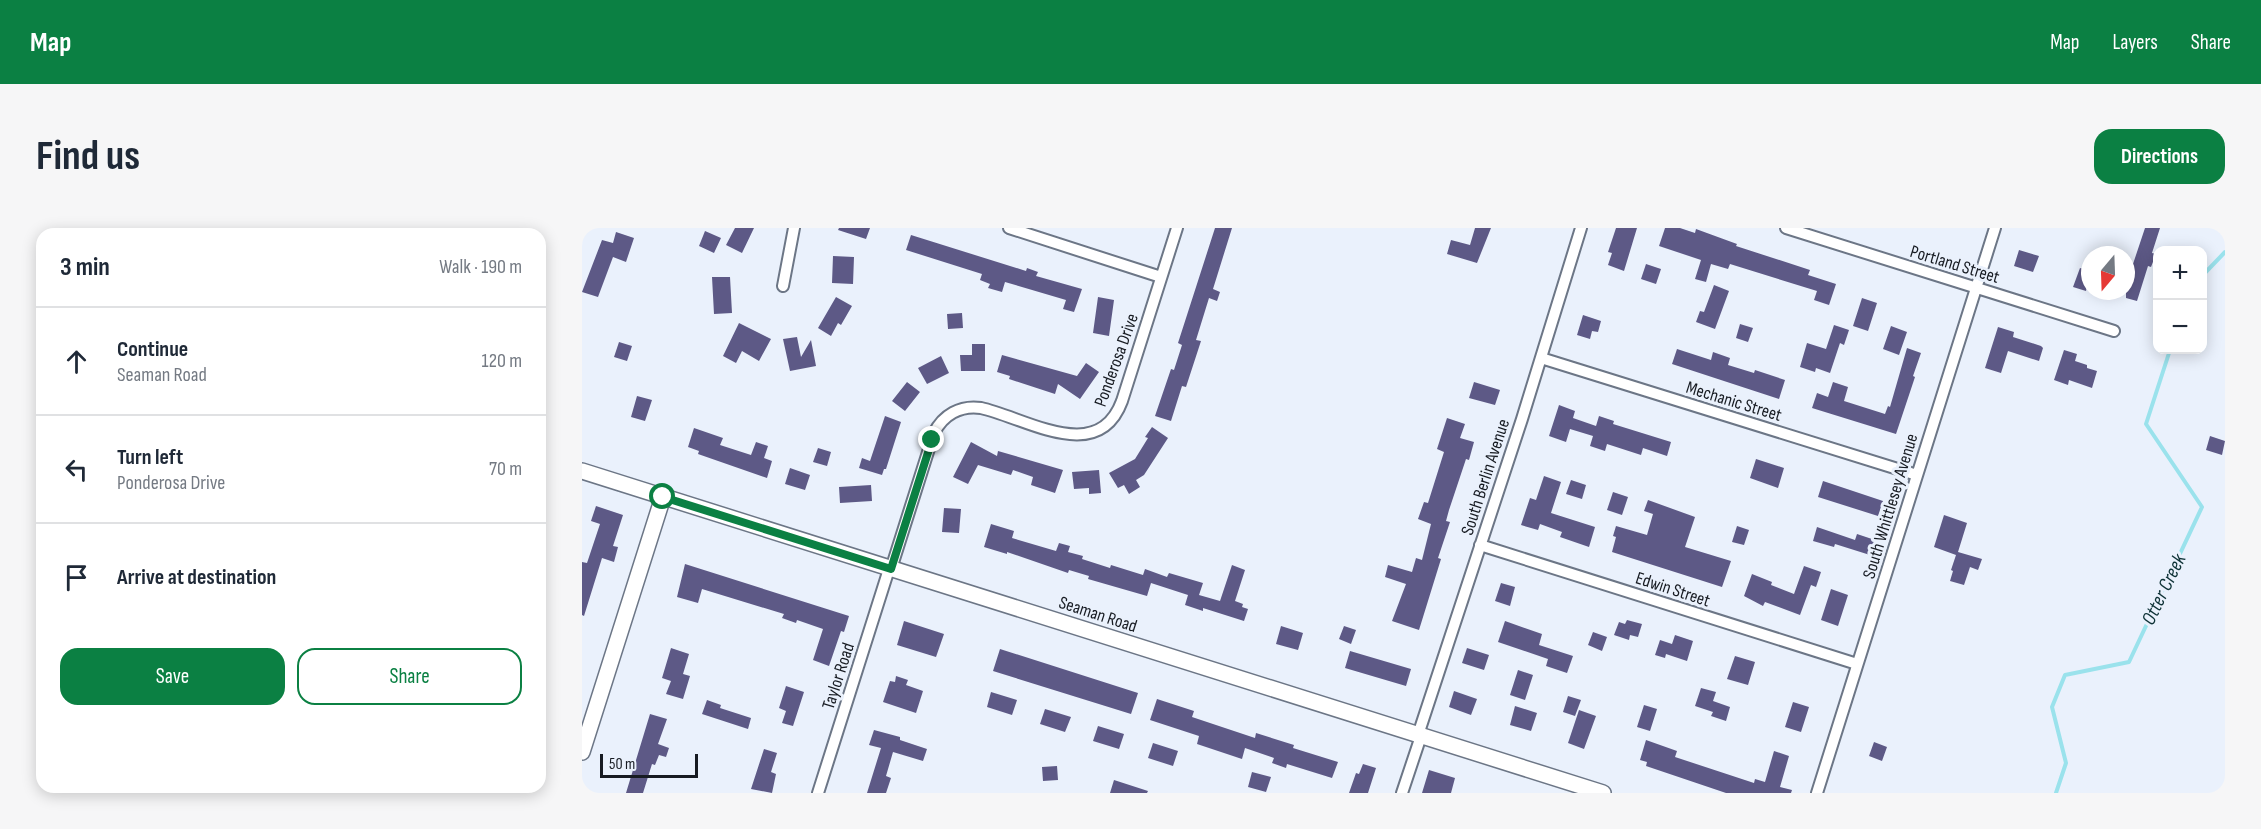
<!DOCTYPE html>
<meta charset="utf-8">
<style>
body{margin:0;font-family:"Sofia Sans Condensed",sans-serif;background:#f6f6f7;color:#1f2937}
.controls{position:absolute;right:18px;top:18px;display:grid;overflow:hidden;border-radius:12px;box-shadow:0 3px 15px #0003}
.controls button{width:54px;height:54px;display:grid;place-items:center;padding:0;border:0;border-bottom:2px solid #e0e1e3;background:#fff;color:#1f2937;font:30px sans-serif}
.compass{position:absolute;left:1499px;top:18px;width:54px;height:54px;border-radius:50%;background:#fff;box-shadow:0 3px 15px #0003;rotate:199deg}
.scale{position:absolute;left:18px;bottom:15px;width:98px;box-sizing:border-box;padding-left:6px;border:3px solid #171b22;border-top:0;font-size:16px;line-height:21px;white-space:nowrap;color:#171b22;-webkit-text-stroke:4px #eaf1fc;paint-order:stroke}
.stop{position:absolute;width:18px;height:18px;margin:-14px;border:4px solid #0b8043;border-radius:50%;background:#fff}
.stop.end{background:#0b8043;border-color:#fff;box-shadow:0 2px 6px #0008}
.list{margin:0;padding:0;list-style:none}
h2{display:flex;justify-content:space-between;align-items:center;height:78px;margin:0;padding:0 24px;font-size:26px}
h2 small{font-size:20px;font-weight:400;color:#747a83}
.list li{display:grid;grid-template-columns:39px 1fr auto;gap:18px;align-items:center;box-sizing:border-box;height:108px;padding:0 24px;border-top:2px solid #e0e1e3}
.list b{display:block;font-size:22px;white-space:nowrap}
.list p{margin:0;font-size:20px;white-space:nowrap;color:#747a83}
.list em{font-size:20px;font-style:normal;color:#747a83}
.actions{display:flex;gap:12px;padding:18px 24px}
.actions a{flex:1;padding:14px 0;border:2px solid #0b8043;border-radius:18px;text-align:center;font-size:21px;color:#0b8043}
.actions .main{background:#0b8043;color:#fff}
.icon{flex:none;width:33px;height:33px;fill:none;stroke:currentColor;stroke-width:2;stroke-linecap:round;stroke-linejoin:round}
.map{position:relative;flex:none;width:1643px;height:565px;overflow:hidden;border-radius:18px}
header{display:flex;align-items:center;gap:36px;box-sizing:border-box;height:84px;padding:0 30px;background:#0b8043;color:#fff}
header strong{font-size:28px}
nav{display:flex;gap:33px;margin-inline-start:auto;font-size:21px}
.intro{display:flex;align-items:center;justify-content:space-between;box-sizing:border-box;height:144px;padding:0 36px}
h1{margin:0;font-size:42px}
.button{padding:15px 27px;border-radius:18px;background:#0b8043;color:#fff;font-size:21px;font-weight:700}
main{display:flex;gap:36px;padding:0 36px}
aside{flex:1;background:#fff;border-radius:18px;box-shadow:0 3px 15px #0003}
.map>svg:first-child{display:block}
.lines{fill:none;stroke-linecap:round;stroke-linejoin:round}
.stream{stroke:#9ae2ec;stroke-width:4}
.building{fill:#5d5986}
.street-casing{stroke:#6c7686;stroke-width:14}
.secondary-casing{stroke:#6c7686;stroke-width:18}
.street{stroke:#fff;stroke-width:10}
.secondary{stroke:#fff;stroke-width:15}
.route{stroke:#0b8043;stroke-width:8}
.labels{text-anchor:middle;stroke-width:6;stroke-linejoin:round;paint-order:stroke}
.street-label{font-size:18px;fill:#171b22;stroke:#eaf1fc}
.water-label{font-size:20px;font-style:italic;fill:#0e3236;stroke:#eaf1fc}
</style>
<header>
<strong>Map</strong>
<nav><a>Map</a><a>Layers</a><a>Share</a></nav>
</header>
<div class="intro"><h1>Find us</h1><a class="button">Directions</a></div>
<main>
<aside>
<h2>3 min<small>Walk · 190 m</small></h2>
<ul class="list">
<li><svg class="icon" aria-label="ahead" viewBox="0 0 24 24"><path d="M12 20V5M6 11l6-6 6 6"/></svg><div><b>Continue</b><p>Seaman Road</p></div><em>120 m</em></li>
<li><svg class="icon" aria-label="left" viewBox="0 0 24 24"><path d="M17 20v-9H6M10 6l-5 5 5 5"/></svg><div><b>Turn left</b><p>Ponderosa Drive</p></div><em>70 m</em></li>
<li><svg class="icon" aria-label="arrive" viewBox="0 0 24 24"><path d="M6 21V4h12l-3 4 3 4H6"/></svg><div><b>Arrive at destination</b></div></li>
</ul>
<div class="actions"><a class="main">Save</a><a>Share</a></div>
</aside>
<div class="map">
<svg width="1643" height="565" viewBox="0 0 1643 565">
<rect width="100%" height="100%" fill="#eaf1fc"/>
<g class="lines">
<path class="stream" d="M1620 48 1643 24
M1474 565 1484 535 1470 479 1483 447 1547 434 1620 279 1564 196 1588 122"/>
</g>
<path class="building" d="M153 0H172L160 25 144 17Z
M257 0H288L284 11 256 2Z
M633 0H650L631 61 638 64 635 73 627 70 614 112 619 113 604 159 600 158 589 193 573 188 589 141 592 142 600 117 596 115Z
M893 0H909L895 35 865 26 869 12 888 17Z
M1034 0H1055L1042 43 1026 37 1030 25 1026 24Z
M1083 0H1098L1113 5 1114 1 1155 16 1154 18 1228 42 1226 47 1254 56 1247 77 1232 72 1235 63 1148 36 1146 41 1129 36 1124 54 1113 51 1119 32 1077 18Z
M1563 0H1578L1570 25 1574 26 1569 39 1566 38 1555 73 1544 70V50L1546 51Z
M123 3 139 10 132 25 117 18Z
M34 4 52 10 44 34 31 29 16 69 0 64 20 12 31 15Z
M329 7 444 43 445 40 456 44 454 48 500 61 492 84 481 81 484 72 423 54 420 64 406 60 408 56 398 52 400 46 324 22Z
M1437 22 1457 28 1451 44 1432 38Z
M251 28 272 29 271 56 250 55Z
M1064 36 1079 41 1074 56 1059 51Z
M1498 40 1508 43V59L1505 58 1504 63 1491 59Z
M130 49H148L150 85 132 86Z
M1132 57 1147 63 1133 101 1114 94 1118 83 1122 84Z
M254 69 270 78 259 97 256 95 249 108 236 100Z
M516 69 532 72 527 108 511 105Z
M1280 70 1295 75 1286 103 1271 98Z
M380 85 381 100 366 101 365 86Z
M1001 87 1019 93 1016 104 1010 103 1008 111 995 107Z
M157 95 189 111 177 133 160 123 154 135 141 128Z
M1158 96 1171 100 1166 114 1154 110Z
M1252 97 1267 102 1262 117 1258 115 1248 145 1234 140 1233 144 1218 139 1225 115 1244 121Z
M1309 98 1325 104 1317 127 1301 121Z
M1416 99 1432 104 1431 109 1459 118 1461 120 1457 133 1426 123 1419 145 1403 140Z
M215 109 219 129 229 112 234 138 208 143 201 111Z
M37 114 50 118 45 133 32 129Z
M390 116H403V143H379L378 127H390Z
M1325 120 1339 125 1331 148 1333 149 1314 206 1230 180 1235 165 1246 169 1251 154 1266 159 1262 173 1303 186 1306 178 1308 179Z
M1095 121 1129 132 1131 124 1148 130 1146 137 1172 145 1173 142 1203 152 1197 171 1090 136Z
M1482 122 1495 126 1493 133 1505 137V140L1515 143 1510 160 1487 152 1486 157 1472 152Z
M420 127 495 148 504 135 517 144 498 171 476 156 473 166 427 151 428 148 415 144Z
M359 128 367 145 345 156 336 140Z
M325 154 338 164 323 183 310 173Z
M892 154 918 162 913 177 887 170Z
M55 168 70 172 63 193 49 189Z
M977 177 993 183 991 190 1014 198 1017 188 1032 193 1031 196 1089 214 1085 228 1061 220 1059 227 1025 216 1023 223 1008 218 1011 208 988 201 984 214 967 208Z
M303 188 319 194 304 241H302L300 247 277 240 280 230 288 233Z
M865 190 883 196 878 210 892 214 887 232 884 231 867 282 864 293 868 294 856 330 859 331 837 402 810 393 824 356 803 349 806 337 830 344 834 330 840 332 849 296 836 291 842 274 846 275 862 224 855 221Z
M570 199 586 210 562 247 554 252 558 259 547 266 542 257 536 260 527 245 553 231 566 210 563 209Z
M112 200 141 210 138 217 169 227 174 214 186 218 182 230 190 233 185 250 116 226 117 223 106 219Z
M1628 208 1643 213 1640 227 1624 222Z
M389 214 415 228 416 223 481 242 473 265 449 257 451 249 431 242 429 247 396 237 386 256 371 249Z
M236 220 249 224 245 238 231 234Z
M1174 231 1202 240 1196 260 1168 250Z
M208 240 228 247 223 262 203 256Z
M517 242 519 265 507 266V260L492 261 490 244Z
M962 248 979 254 969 285 1013 299 1007 319 978 309 980 304 958 296 956 302 939 297 948 270 954 272Z
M989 252 1004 257 1000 271 984 266Z
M1241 253 1301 273 1296 288 1236 269Z
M289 257 290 273 258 275 257 259Z
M1031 264 1046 269 1040 287 1025 282Z
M1066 272 1113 289 1103 319 1149 333 1140 359 1030 324 1034 309 1031 308 1034 298 1065 307 1071 286 1062 283Z
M14 278 41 287 31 318 36 319 32 334 20 330 2 388 0 387V334L5 335 18 296 9 293Z
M362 280 379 281 377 305 360 304Z
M1362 287 1385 295 1376 324 1400 331 1396 342 1388 339 1382 357 1368 353 1371 343 1369 342 1374 327 1352 319Z
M409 296 432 303 430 310 474 323 477 315 488 318 486 324 501 328 500 331 528 340 529 337 561 347 563 341 585 349 587 345 621 355 617 367 638 373 650 337 663 342 653 373 661 376 660 379 666 381 662 393 621 380V383L603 377 606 367 569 355 565 368 506 351 507 348 487 342 486 345 425 324V326L402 319Z
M1155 298 1167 302 1162 317 1150 314Z
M1235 299 1273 312 1275 306 1293 312 1288 327 1253 316 1252 319 1231 313Z
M103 336 267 388 262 404 259 403 247 438 231 432 241 401 215 392 214 395 200 390 202 386 120 361 116 375 95 369Z
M1222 338 1239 344 1234 359 1229 357 1218 387 1183 374 1181 378 1162 368 1170 346 1190 354 1189 357 1212 366Z
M919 355 933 359 928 378 913 373Z
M1249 361 1266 367 1256 398 1239 392Z
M1045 392 1060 396 1056 409 1048 407 1047 412 1032 407 1037 394 1043 396Z
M322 393 362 406 354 429 315 417Z
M923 393 960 406 957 417 991 428 985 445 964 438 966 431 916 414Z
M699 398 721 405 716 422 694 416Z
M762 398 774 402 769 416 757 411Z
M1011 404 1025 409 1020 423 1006 417Z
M1093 407 1111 413 1105 433 1084 426 1083 430 1073 427 1078 412 1090 416Z
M89 420 107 426 101 446 108 448 101 471 84 466 89 453 80 450Z
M885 420 907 427 902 442 880 435Z
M418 421 556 465 549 486 411 443Z
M768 423 829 441 824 458 763 440Z
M1153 428 1173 434 1166 457 1145 451Z
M936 442 951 447 943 472 928 467Z
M314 448 326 452 324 457 341 463 334 485 301 474 308 453 313 454Z
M204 458 222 464 211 498 200 495 204 483 197 480Z
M1119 460 1134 464 1131 473 1148 479 1144 493 1129 488 1131 484 1113 478Z
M872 463 895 471 889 487 867 479Z
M409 464 435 472 430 487 405 479Z
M986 468 999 472 993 488 981 484Z
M575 471 612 483 610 489 673 510 674 505 712 517 711 520 756 534 750 550 705 536 704 540 690 535 692 530 663 520 660 531 615 516 617 508 568 492Z
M125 472 139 477 138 480 169 490 166 501 120 486Z
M1211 474 1227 479 1219 504 1203 499Z
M1062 477 1075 481 1068 503 1055 499Z
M933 478 955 485 949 503 928 497Z
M463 481 489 489 483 504 458 496Z
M997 482 1014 488 1002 521 986 515Z
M68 486 85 491 76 516 87 520 84 529 77 527 73 537 70 536 61 565H44Z
M516 498 542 506 537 521 511 513Z
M292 502 318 509V512L345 521 341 533 311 524 304 548 309 550 304 565H285L299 520 287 517Z
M1064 512 1095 523 1093 529 1172 555 1173 551 1183 554 1192 523 1207 528 1198 559 1210 562 1209 565H1144L1064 538 1065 534 1058 532Z
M1292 514 1305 519 1300 533 1287 528Z
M571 515 596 523 591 538 566 530Z
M182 521 195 525 189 544 194 546 190 565 169 561Z
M781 536 794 540 786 565H767L774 545 777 546Z
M475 538 476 552 461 553 460 539Z
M847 542 873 550 869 565H840Z
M670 544 689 549 684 564 666 559Z
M532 552 566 563 565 565H528Z"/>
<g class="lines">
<g class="street-casing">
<path id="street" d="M427 0 579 49
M1204 0 1532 103
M201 58 212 0
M959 130 1335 247
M898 317 1275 436
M309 341 352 205C361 187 378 177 399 180 444 190 516 238 540 173L595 0
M836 507 940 191 999 0
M236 565 307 341
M820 565 839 508
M1235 565 1413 0"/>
</g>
<g class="secondary-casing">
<path id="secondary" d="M0 243 1021 565
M0 524 81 269"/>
</g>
<use href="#street" class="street"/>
<use href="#secondary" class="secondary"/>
</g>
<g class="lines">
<path class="route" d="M81 269 309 341 350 212"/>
</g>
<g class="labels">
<g class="street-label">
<text transform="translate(1373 36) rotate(17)" y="6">Portland Street</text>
<text transform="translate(534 132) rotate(-70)" y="6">Ponderosa Drive</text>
<text transform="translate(1152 173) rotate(17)" y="6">Mechanic Street</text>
<text transform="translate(903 249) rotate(-72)" y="6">South Berlin Avenue</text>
<text transform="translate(1308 278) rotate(-73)" y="6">South Whittlesey Avenue</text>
<text transform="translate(1091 361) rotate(18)" y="6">Edwin Street</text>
<text transform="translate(516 386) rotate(18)" y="6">Seaman Road</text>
<text transform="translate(256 448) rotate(-72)" y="6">Taylor Road</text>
</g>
<g class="water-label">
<text transform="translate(1581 361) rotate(-64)" y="7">Otter Creek</text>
</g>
</g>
</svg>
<div class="controls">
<button>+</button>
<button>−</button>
</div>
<svg class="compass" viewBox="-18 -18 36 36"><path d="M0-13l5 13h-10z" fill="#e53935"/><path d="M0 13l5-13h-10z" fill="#747a83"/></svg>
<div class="scale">50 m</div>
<div class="stop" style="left:81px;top:269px"></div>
<div class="stop end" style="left:350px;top:212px"></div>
</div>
</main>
